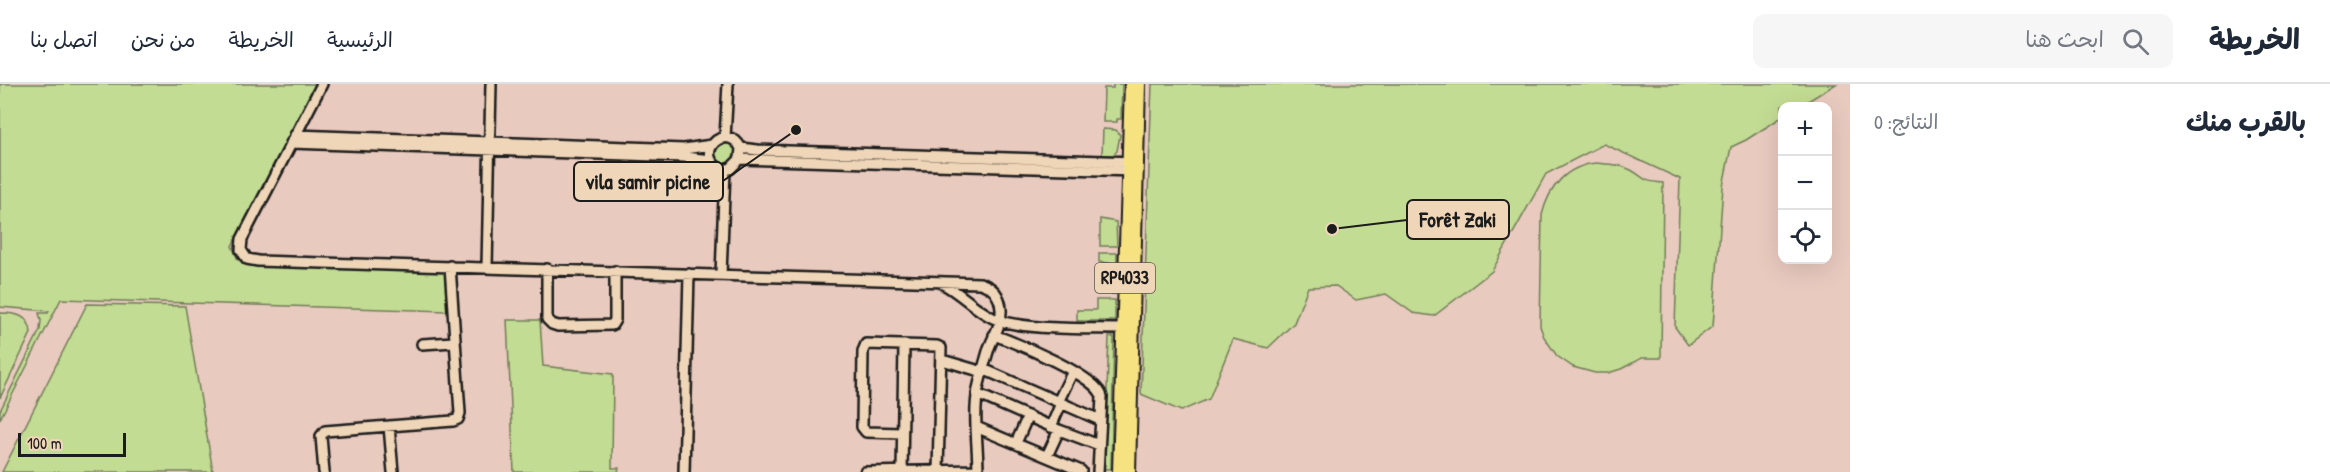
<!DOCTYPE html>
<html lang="ar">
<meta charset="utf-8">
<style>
body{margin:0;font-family:"Patrick Hand","Playpen Sans Arabic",sans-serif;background:#f6f6f7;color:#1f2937;direction:rtl}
.controls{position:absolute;right:18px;top:18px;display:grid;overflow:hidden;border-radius:12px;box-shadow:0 6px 24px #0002}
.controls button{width:54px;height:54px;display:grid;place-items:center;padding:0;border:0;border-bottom:2px solid #e0e1e3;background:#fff;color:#1f2937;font:30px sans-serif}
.scale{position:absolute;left:18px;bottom:15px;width:108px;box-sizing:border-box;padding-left:6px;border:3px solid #1c1c1c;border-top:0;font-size:16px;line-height:21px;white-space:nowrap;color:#1c1c1c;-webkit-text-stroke:4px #f0d6b8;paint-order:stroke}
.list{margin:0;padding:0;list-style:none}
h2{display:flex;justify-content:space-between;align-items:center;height:78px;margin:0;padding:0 24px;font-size:26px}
h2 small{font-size:20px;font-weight:400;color:#747a83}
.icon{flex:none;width:33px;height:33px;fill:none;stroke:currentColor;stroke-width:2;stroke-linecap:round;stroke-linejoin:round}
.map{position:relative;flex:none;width:1850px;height:388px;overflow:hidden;direction:ltr}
header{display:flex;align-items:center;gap:36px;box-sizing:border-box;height:84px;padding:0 30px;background:#fff;border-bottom:2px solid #e0e1e3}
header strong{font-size:28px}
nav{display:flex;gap:33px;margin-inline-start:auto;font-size:21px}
.search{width:420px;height:54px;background:#f6f6f7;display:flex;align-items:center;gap:15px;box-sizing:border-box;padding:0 21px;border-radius:12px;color:#747a83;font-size:22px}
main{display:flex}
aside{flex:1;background:#fff}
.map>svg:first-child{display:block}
.green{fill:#c3dc93;stroke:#707c58;stroke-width:1.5}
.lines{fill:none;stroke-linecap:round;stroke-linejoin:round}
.minor-casing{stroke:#1c1c1c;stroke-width:14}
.major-casing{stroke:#1c1c1c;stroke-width:16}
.minor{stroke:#f0d6b8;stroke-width:9}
.major{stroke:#f7e281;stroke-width:12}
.labels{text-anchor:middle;stroke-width:6;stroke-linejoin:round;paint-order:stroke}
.shield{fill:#f0d6b8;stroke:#5c544b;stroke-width:1.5}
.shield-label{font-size:18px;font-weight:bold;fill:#1c1c1c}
.leader{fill:none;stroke:#1c1c1c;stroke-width:2}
.callout-dot{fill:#1c1c1c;stroke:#f0d6b8;stroke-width:2}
.callout{fill:#f0d6b8;stroke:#1c1c1c;stroke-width:2}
.callout-label{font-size:21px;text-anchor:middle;font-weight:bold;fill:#1c1c1c}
</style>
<header>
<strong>الخريطة</strong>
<div class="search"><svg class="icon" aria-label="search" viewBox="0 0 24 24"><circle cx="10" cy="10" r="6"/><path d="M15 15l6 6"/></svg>ابحث هنا</div>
<nav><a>الرئيسية</a><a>الخريطة</a><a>من نحن</a><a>اتصل بنا</a></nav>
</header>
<main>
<aside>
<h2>بالقرب منك<small>النتائج: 0</small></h2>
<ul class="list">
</ul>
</aside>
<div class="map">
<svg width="1850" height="388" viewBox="0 0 1850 388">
<rect width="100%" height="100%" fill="#e9cabf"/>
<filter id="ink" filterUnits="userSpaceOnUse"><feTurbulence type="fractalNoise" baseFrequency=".0167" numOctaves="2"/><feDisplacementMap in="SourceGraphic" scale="12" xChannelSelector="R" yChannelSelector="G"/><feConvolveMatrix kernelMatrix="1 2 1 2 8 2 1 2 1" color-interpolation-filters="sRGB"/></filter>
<g filter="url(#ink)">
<path class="green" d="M0 0H316L232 162 238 176 253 182 445 185 448 227 61 215 0 335V327L40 246 41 236 39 229H48L49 227 0 223Z
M1113 0H1122L1121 35H1117V38H1103L1104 4H1113Z
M1152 0H1836L1800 22H1782V33L1746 56 1731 63 1723 102 1713 242 1688 261 1675 243 1680 95 1604 60 1546 90 1492 187 1434 232 1413 229 1386 210 1356 216 1336 202 1308 203 1294 239 1268 264 1233 255 1209 315 1181 327 1141 310Z
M1103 45 1116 46 1120 51 1117 67 1113 71H1102Z
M714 69a11 11 0 1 1 22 0a11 11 0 1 1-22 0Z
M1596 79C1608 80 1620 80 1631 86 1647 95 1641 97 1663 99L1661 274H1642L1621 285 1608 289H1595L1573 283 1557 272 1544 253 1540 242 1542 131C1549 103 1566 82 1596 79Z
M1100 135 1116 138 1117 162H1100Z
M1099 169H1117L1116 210H1096V202L1110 201 1112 181 1110 179 1099 178Z
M1096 216H1115V237H1077V226H1096Z
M87 220 185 222 213 388H2Z
M0 229C15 229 30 231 31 249L0 314Z
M507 236H540L543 282 613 290 612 384H619L618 388H514Z
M1109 253H1114L1111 385H1104Z"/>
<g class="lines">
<g class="minor-casing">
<path id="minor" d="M322 0 242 155 241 166 247 175 258 177 980 199C993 203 1000 211 1001 225 1002 240 994 251 989 264 985 278 981 291 978 305 973 333 978 360 978 388
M295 51 684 65 712 61
M725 54 728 0
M291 59 684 73 711 76
M741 64 740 75 730 85H721C692 71 725 36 741 64L757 66 1135 78
M740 75 1134 87
M487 183 491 0
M547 185V235L552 240 558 242 612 241 615 236V187
M721 191 725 86
M943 200C961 209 974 225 993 234 1021 247 1090 244 1123 245
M994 251C1016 259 1098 292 1102 313L1098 388
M422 260 454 258
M942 276 983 288
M983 285 1100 336
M977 310 1059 346 1099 361
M1058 318 1073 287
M389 342 393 388
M976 343 1081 387
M1051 343 1061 319
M902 349 866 348 862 343 863 267 866 260 937 262 941 264 938 388
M1016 359 1028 332
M1047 372 1059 346
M324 388 321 352 325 347 453 337 458 335 460 329 450 182
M684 388 689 190
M865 388 978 386
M902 388 904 261"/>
</g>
<g class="major-casing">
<path id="major" d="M1119 388 1131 0
M1129 388 1139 0"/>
</g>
<use href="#minor" class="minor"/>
<use href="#major" class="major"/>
</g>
</g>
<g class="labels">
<rect class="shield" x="1095" y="179" width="60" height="30" rx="4.5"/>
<g class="shield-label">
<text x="1125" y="200">RP4033</text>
</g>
</g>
<path class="leader" d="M796 46L723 97M1332 145L1407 136"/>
<g class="callout-dot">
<circle cx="796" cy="46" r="6"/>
<circle cx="1332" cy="145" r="6"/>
</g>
<g class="callout">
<rect x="574" y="78" width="149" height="39" rx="6"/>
<rect x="1407" y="116" width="102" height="39" rx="6"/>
</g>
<g class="callout-label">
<text x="648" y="105">vila samir picine</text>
<text x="1458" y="143">Forêt Zaki</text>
</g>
</svg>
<div class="controls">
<button>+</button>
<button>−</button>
<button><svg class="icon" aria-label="locate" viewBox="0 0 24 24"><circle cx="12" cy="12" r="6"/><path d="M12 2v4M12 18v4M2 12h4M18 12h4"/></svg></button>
</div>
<div class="scale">100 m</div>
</div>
</main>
